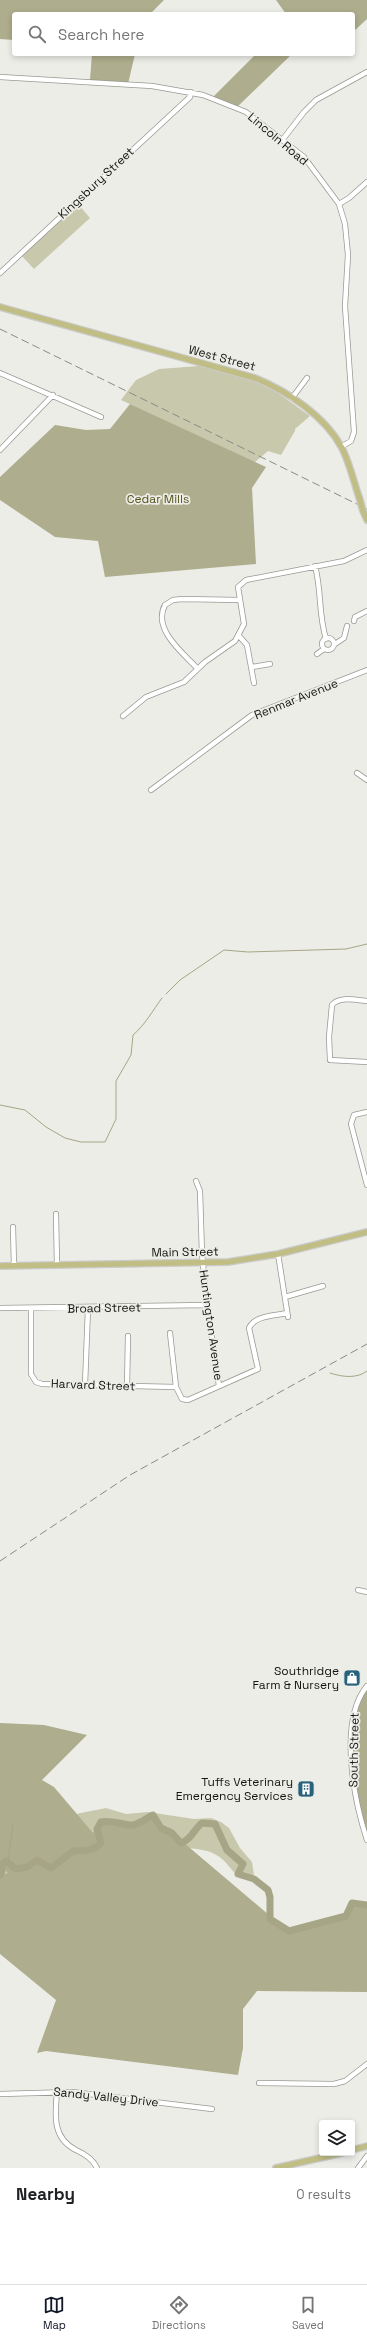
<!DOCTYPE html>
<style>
body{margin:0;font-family:"Space Grotesk",sans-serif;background:#f2f2f2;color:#202124}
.controls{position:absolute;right:12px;bottom:12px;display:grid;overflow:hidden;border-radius:4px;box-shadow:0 2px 6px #0003}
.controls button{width:36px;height:36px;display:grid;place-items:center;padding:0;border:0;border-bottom:1px solid #e0e0e0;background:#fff;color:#202124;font:20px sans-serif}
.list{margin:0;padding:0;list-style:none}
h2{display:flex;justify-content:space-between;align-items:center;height:52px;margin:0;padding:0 16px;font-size:17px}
h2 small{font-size:13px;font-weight:400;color:#757577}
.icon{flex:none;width:22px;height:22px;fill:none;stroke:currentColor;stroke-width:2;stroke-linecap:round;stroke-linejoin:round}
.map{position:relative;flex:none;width:367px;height:2168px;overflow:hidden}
.search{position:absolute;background:#fff;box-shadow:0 2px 6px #0003;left:12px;right:12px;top:12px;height:44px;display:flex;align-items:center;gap:10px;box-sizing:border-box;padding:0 14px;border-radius:4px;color:#757577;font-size:15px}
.sheet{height:116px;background:#fff}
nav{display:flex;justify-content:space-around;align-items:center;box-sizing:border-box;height:56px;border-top:1px solid #e0e0e0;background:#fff;font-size:11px;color:#757577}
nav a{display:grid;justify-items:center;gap:2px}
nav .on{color:#111827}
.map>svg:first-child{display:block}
.green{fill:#c8c8ad}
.forest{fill:#aead8d}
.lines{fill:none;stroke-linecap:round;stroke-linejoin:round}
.stream{stroke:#a6a585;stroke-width:1}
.river{stroke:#a6a585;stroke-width:7}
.minor-casing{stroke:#999994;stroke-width:6}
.major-casing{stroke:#cbcbcb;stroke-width:8}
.minor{stroke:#fff;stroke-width:4.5}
.major{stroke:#c1be85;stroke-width:5.5}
.rail{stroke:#8a8a86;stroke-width:1;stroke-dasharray:8 4;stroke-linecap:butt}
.major-bridge-casing{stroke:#cbcbcb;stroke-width:8;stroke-linecap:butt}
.major-bridge{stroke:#c1be85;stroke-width:5.5}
.labels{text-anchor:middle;stroke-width:3.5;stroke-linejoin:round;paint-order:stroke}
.street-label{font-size:12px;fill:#141412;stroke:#edede8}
.park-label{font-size:12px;fill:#55521c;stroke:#edede8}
.poi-label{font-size:12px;fill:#141412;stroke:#edede8;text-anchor:end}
</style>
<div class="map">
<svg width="367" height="2168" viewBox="0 0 367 2168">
<rect width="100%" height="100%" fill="#edede8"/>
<path class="green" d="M78 204 90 218 34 269 21 255Z
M212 365 257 378 310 416 295 429V431L281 455 268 451 255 462 121 400 136 380 159 369Z
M106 1808 126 1814 148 1812 194 1819 211 1818 221 1822 229 1828 240 1848 252 1862 254 1875 250 1879C232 1878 231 1864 218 1856 209 1850 198 1849 188 1848L0 1907V1858L76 1814Z"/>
<path class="forest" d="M0 0H164L150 14H14V40L0 39Z
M276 0H367V19L353 32V14H286Z
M92 54H135L128 84 90 80Z
M256 54H292L234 110 213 97Z
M130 404 266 467 252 488 256 564 105 577 98 541 55 537 0 500V477L55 425 86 430 110 429Z
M367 1686V1840L352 1777 353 1718Z
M0 1723 44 1725 87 1735 42 1780 54 1787 93 1833 101 1822C111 1820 120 1824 130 1825 138 1826 146 1818 153 1815L161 1828 172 1833 179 1842 184 1843 269 1915 272 1922 289 1931 346 1916 352 1903 367 1905V1992L257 1991 243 2009V2048L238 2075 46 2051 37 2053 56 2000 0 1954V1876L8 1873 0 1864Z"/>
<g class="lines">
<path class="stream" d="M166 994 180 980 224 950 248 952 346 949 367 944
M0 1105 25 1110 46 1127 65 1138 81 1142H105L116 1119V1081L131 1055 133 1035C145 1025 153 1010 162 998
M330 1373C342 1377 357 1379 367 1371
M8 1862 13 1823"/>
<path class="river" d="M0 1875 2 1871V1864L6 1861 16 1869 27 1867 37 1860 51 1868 73 1851C83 1850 93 1852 101 1843L97 1829 101 1822C111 1820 120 1824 130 1825 138 1826 146 1818 153 1815L161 1828 172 1833 181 1843C191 1840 194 1829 202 1823L215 1824 227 1850 243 1864 238 1874 254 1879 268 1890 270 1897V1919L289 1931 346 1916 352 1903 367 1905"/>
<g class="minor-casing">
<path id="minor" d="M0 77 152 86 203 95 246 112 304 157 339 204 345 224 348 255 345 306 354 432 351 441 341 447
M283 139 304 112 316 100 367 72
M339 204 349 198 367 182
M0 273 190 97 191 92
M0 373 101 417
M292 398 307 378
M0 450 53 395
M315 566C322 592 318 613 326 639
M354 621 355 617 367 611
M239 636 247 645 254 683
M322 644a6 6 0 1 1 12 0a6 6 0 1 1-12 0Z
M335 644 344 638 347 626
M317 654 324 649
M252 667 270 664
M197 668C183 653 152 629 165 605L173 600 182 599 239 600
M123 716 146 697 184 682 205 662 235 641 244 624 238 587 246 580 344 561 367 550
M357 773 367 780
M151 790 252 715 367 670
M367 1001C357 1000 339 996 332 1005L329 1037 330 1060 367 1062
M367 1112 354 1115 351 1124 367 1185
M196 1181 200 1191 202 1254 207 1305 219 1386
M56 1214 57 1265
M13 1227 14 1266
M278 1254 288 1317
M285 1297 323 1286
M0 1308 207 1305
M31 1309V1374L36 1382 42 1384 176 1387
M170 1333 176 1387 182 1399 188 1400 258 1369 249 1328C255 1315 275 1316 287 1313
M85 1385 88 1308
M127 1387 128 1336
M358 1590 367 1592
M367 1686C338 1721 354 1800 367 1840
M259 2083 334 2084 345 2081 367 2064
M57 2091C55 2115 52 2138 76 2150 85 2154 93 2159 97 2168
M0 2094 72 2092 212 2109
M358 2168 367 2156"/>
</g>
<g class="major-casing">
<path id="major" d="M0 307 255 378C287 391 325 416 342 448 350 464 354 483 360 500
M363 511 367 520
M0 1266 228 1262 278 1254 367 1232
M352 2150 367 2146
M276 2168 342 2153"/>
</g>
<use href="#minor" class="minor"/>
<use href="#major" class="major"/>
<path class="rail" d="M0 329 367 509
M0 1561 130 1475 367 1344"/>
<g class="major-bridge-casing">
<path id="major-bridge" d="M360 500 363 511"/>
</g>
<use href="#major-bridge" class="major-bridge"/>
</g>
<defs>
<g id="shop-square" transform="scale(0.9)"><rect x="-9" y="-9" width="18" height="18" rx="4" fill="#28617b" stroke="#edede8"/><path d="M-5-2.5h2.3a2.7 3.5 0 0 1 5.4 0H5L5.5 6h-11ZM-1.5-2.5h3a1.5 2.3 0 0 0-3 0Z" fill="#fff"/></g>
<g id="building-square" transform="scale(0.9)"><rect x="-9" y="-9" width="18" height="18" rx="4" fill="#28617b" stroke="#edede8"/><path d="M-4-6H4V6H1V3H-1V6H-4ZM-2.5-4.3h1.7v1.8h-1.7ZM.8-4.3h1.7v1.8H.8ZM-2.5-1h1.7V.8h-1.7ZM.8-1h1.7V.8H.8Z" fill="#fff"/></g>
</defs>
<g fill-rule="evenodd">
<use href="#shop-square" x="352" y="1678"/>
<use href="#building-square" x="306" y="1789"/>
</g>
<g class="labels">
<g class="street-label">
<text transform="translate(278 139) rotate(40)" y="4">Lincoln Road</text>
<text transform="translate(96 183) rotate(-43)" y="4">Kingsbury Street</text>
<text transform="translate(222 358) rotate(15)" y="4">West Street</text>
<text transform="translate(296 699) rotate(-22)" y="4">Renmar Avenue</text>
<text transform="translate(185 1252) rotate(-1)" y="4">Main Street</text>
<text transform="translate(104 1308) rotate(-1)" y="4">Broad Street</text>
<text transform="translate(211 1325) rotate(82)" y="4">Huntington Avenue</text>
<text transform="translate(93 1385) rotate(2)" y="4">Harvard Street</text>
<text transform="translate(354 1750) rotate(-89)" y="4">South Street</text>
<text transform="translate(106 2097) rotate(6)" y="4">Sandy Valley Drive</text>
</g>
<g class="park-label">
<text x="158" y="503">Cedar Mills</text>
</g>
<g class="poi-label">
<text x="339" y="1675">Southridge<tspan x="339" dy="14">Farm &amp; Nursery</tspan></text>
<text x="293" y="1786">Tuffs Veterinary<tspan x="293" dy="14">Emergency Services</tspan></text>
</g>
</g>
</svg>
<div class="controls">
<button><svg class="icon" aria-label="layers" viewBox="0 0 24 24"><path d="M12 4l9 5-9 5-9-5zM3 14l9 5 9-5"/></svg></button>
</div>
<div class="search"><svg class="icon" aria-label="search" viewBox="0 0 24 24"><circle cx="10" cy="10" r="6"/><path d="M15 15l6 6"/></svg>Search here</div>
</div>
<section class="sheet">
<h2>Nearby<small>0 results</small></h2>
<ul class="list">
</ul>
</section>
<nav>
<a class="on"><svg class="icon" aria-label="map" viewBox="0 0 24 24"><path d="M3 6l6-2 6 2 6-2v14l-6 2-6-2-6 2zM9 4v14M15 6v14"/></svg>Map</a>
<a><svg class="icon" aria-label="directions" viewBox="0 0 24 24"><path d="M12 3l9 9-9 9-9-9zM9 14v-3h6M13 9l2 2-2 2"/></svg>Directions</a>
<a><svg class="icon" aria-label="saved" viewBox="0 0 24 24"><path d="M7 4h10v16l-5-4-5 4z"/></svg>Saved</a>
</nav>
